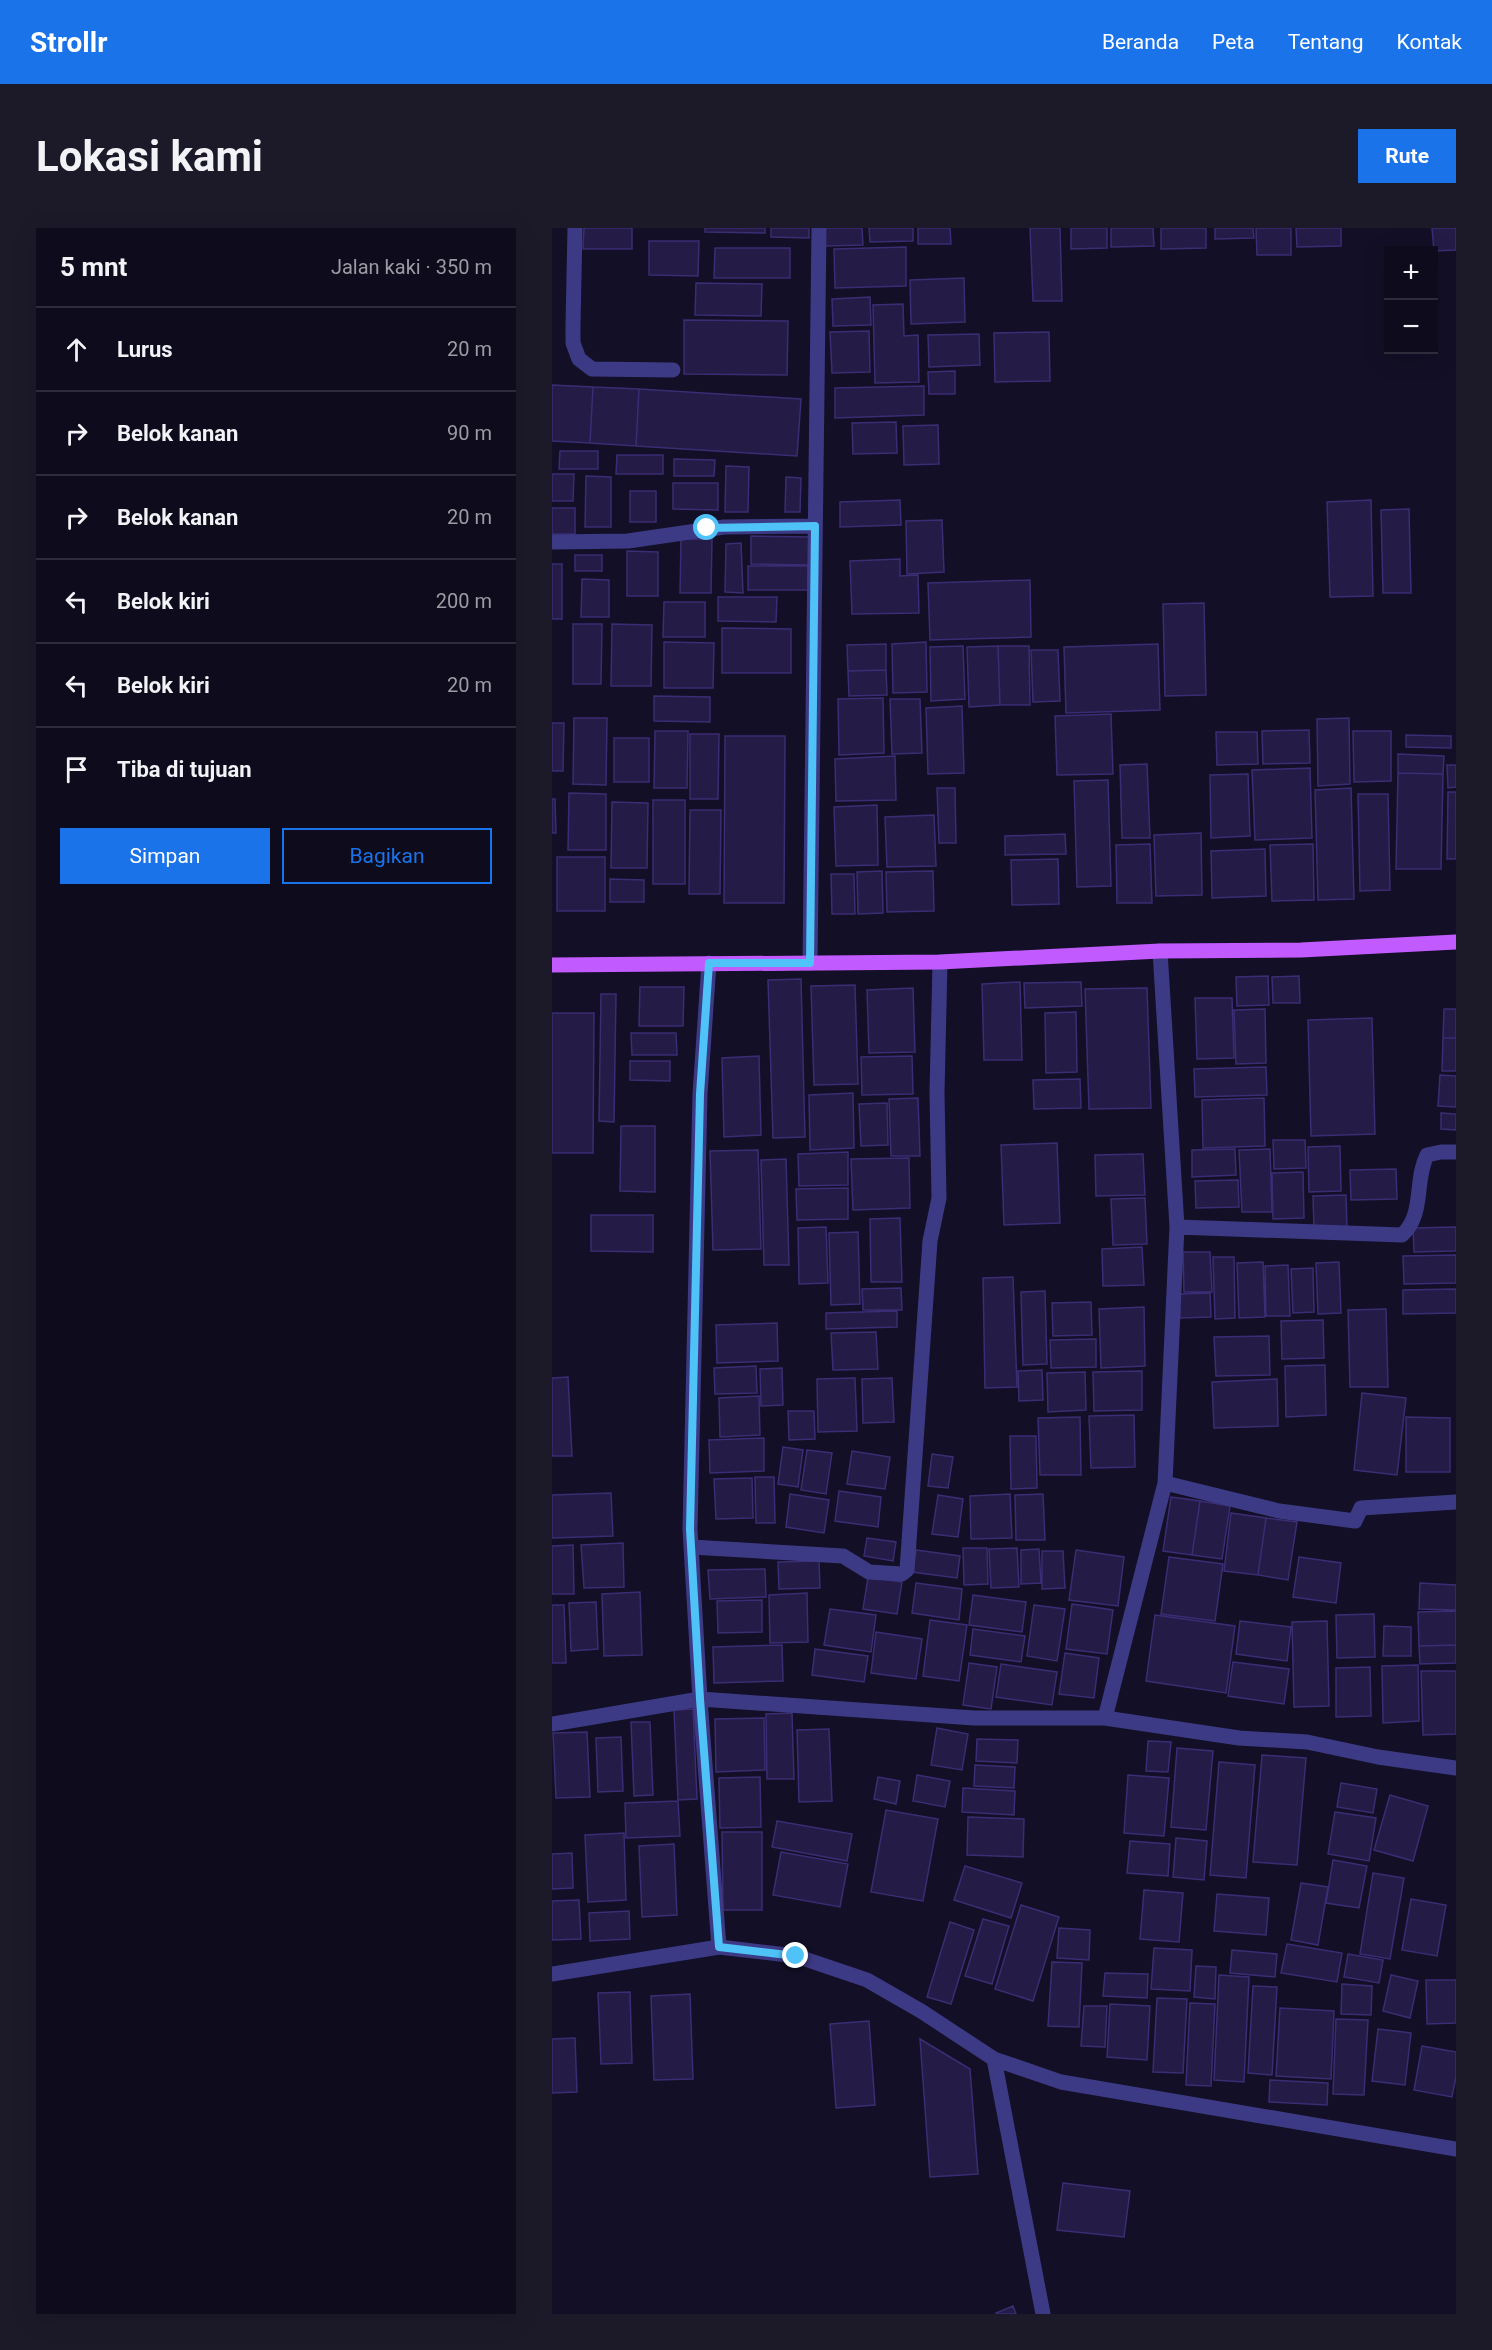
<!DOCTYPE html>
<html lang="id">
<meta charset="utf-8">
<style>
body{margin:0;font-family:Roboto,sans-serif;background:#1c1929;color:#f1f3f6}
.controls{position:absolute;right:18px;top:18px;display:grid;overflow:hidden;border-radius:0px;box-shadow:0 6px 24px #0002}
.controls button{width:54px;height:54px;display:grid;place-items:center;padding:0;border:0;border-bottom:2px solid #2e2b3b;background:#0e0b1c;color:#f1f3f6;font:30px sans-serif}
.stop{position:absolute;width:18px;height:18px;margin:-14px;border:4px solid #4fc3f7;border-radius:50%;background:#fff}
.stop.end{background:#4fc3f7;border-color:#fff;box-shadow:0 2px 6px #0008}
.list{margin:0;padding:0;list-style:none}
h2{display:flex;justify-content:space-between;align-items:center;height:78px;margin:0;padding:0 24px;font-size:26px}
h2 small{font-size:20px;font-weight:400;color:#9b9ba3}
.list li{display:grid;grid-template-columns:39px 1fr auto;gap:18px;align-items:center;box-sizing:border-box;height:84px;padding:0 24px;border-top:2px solid #2e2b3b}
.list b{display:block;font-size:22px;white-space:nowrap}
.list em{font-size:20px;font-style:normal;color:#9b9ba3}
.actions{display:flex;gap:12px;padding:18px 24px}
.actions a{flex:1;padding:14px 0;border:2px solid #1a73e8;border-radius:0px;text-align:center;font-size:21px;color:#1a73e8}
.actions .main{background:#1a73e8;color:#fff}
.icon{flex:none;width:33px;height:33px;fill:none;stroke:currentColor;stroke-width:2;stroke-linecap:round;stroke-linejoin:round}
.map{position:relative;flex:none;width:904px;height:2086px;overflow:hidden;border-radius:0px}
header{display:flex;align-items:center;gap:36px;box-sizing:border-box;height:84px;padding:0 30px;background:#1a73e8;color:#fff}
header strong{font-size:28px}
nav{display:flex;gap:33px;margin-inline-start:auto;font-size:21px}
.intro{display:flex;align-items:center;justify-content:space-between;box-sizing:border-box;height:144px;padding:0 36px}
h1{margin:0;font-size:42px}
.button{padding:15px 27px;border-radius:0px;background:#1a73e8;color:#fff;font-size:21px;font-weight:700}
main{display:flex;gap:36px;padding:0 36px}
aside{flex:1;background:#0e0b1c;border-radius:0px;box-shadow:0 6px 24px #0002}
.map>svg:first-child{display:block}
.building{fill:#241b47;stroke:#3b2d73;stroke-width:1.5}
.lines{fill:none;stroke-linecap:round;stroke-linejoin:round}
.minor{stroke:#3d3a85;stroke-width:15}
.major{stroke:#c25bff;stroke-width:15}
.route{stroke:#4fc3f7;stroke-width:8}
</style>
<header>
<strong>Strollr</strong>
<nav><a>Beranda</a><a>Peta</a><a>Tentang</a><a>Kontak</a></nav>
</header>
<div class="intro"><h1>Lokasi kami</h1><a class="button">Rute</a></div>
<main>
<aside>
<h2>5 mnt<small>Jalan kaki · 350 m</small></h2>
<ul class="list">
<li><svg class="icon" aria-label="ahead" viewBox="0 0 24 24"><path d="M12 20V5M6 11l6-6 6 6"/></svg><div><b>Lurus</b></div><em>20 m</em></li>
<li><svg class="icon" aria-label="right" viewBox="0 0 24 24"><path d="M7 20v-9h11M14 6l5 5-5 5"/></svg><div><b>Belok kanan</b></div><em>90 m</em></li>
<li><svg class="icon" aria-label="right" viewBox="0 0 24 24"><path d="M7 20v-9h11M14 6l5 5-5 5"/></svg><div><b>Belok kanan</b></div><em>20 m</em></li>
<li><svg class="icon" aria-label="left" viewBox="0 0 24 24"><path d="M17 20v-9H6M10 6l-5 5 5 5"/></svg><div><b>Belok kiri</b></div><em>200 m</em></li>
<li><svg class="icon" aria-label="left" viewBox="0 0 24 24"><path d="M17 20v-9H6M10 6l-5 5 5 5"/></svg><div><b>Belok kiri</b></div><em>20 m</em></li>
<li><svg class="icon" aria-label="arrive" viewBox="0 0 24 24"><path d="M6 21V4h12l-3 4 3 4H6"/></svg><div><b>Tiba di tujuan</b></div></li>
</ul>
<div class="actions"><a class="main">Simpan</a><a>Bagikan</a></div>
</aside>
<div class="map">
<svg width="904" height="2086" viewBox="0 0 904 2086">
<rect width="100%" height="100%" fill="#130f26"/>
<path class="building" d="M32 0H80V21H31Z
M153 0H213V5L153 4Z
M219 0H257V10L219 9Z
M273 0H310L311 17 273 18Z
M317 0H361V13L318 14Z
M366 0H398L399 16H366Z
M478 0H508L510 73H481Z
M519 0H555V20L519 21Z
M559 0H601L602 18 559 19Z
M609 0H654V20L609 21Z
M663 0H701L702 10 663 11Z
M704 0H739V27H705Z
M744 0H789V18L745 19Z
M880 0H904V22L882 23Z
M97 13H147L146 48 97 47Z
M354 19V58L283 60 282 21Z
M163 20H238V50H162Z
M412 50 413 94 359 96 358 52Z
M144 55 210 56 209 88 143 87Z
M318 69 319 97 281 98 280 71Z
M351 76 352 108 366 107 367 154 323 155 321 77Z
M132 92 236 93 235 147 132 146Z
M317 103 318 144 280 145 278 104Z
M497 104 498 153 443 154 442 105Z
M427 106 428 137 377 139 376 107Z
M403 143V166H377L376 144Z
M0 157 41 159 38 215 0 213Z
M372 158V187L283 190V160Z
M41 159 87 161 84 218 38 215Z
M87 161 249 171 245 228 84 218Z
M344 194 345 225 301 226 300 195Z
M386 197 387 236 352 237 351 198Z
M8 223H46V241H7Z
M65 227H111V246H64Z
M122 231 163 232 162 248H122Z
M174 238 197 239 196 284H173Z
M0 246H22L21 273H0Z
M34 248 59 249V299H33Z
M234 249 249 250 248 284H233Z
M121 255H166V282L121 281Z
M78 263H104V294H78Z
M348 272 349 297 288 299V274Z
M819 272 821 368 778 369 775 274Z
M0 280H23V306H0Z
M857 281 859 365H831L829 282Z
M390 292 392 344 355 346 354 293Z
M199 308 259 309V337L199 336Z
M129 311H160L159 365H128Z
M189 315 191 365 173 364 174 316Z
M75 323 106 324V368H75Z
M23 327H50V343H23Z
M348 331V348L366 347 367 385 300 386 298 333Z
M0 336H10V391H0Z
M196 338H256V362H196Z
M30 351 57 352V389H29Z
M478 352 479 409 378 412 376 355Z
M166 369H225L224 394 166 393Z
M112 374H153V409H111Z
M652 375 654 467 613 468 611 376Z
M21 396H50L49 456H21Z
M60 396 100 397 99 458H59Z
M170 400 239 401V445H170Z
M112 414 162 415 161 460H112Z
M374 414 375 464 341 465 340 416Z
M334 416V442L296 443 295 417Z
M606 416 608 482 514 485 512 419Z
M411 418 413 471 379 473 378 419Z
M446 418H477L478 477H448Z
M446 418 448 477 417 479 415 419Z
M479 422H506L508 473 481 474Z
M334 442 335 467 297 468 296 443Z
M102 468 158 469V494L102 493Z
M331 470 332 525 287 527 286 471Z
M338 471H368L370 525 340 526Z
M410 478 412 545 376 546 374 480Z
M559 486 561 546 505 547 503 488Z
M22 490H55L54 557 21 556Z
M797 490 798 556 766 558 765 491Z
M0 495H12L11 543H0Z
M757 502 758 535 711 536 710 503Z
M103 503H136L135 560H102Z
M801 503H839V553L802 554Z
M664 504H705L706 536 665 537Z
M138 506H167L166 571H138Z
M854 507 899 508V520L854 519Z
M173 508H233L232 675H172Z
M62 510H97V554H62Z
M846 526 892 528 891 546 846 545Z
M343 528 344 572 284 573 283 531Z
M595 536 598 610H570L568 537Z
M895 537H904V559L896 560Z
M758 540 760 610 703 612 700 542Z
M846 545 891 546 889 641H844Z
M696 546 698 608 659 610 658 547Z
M556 552 559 658 525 659 522 553Z
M385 560H403L404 615H387Z
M799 560 802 671 766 672 763 562Z
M896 564H904V631H895Z
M17 565 54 566V622H16Z
M806 566H836L838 662 808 663Z
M0 571H3L4 605H0Z
M101 572H133V656H101Z
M60 574 96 575 95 640H59Z
M325 577 326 637 284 638 282 579Z
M138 582H169L168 666H137Z
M382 587 384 638 335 639 333 589Z
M649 605 650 667 604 668 602 607Z
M513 606 514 626 453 627V608Z
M598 616 600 675H565L564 617Z
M761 616 762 672 720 673 718 617Z
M713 621 714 668 660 670 659 623Z
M5 629H53V683H5Z
M506 631 507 676 460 677 459 632Z
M330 643 331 685 306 686 305 644Z
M381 643 382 683 335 684 334 644Z
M279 646H302L303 686H280Z
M58 651 92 652V674H58Z
M716 748 717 777 685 778 684 749Z
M747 748 748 775H721L720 749Z
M249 751 253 909 221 910 216 752Z
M468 754 470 832H432L430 756Z
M529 754 530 778 473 780 472 755Z
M303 757 306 856 262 857 259 758Z
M88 759H132L131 798H87Z
M361 760 363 824 317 825 315 762Z
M595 760 599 880 537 881 533 761Z
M49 766H64L62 894 47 893Z
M643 770H680L682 830 645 831Z
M713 781 714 835 684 836 682 782Z
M892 781H904V810H891Z
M524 784 525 844 494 845 493 785Z
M0 785H42L41 925H0Z
M820 790 823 906 759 908 756 792Z
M79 805H124L125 827H80Z
M891 810H904V843H890Z
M207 828 209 907 172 909 170 830Z
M360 828 361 866 310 867 309 829Z
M78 833H118V853L78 852Z
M714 839 715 867 643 869 642 841Z
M888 847 904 848V879L886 878Z
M528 851 529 880 482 881 481 852Z
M301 865 302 920 258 922 257 867Z
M366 870 368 928H339L337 871Z
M712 870 713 918 651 920 650 872Z
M335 875 336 917 309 918 307 876Z
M889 885 904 886V902L889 901Z
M69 898H103V964L68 963Z
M721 912H753L754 940 722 941Z
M505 915 508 995 452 997 449 917Z
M788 918 789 963 757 964 756 919Z
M683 921 684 947 640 949V922Z
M718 921 720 984H690L687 922Z
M206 922 209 1021 161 1022 158 923Z
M296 924V957L247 958 246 926Z
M591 926 593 967 544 968 543 927Z
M357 930 358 980 301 982 299 931Z
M234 931 237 1037H212L209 932Z
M844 941 845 971 799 972 798 942Z
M751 944 752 990 721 991 720 945Z
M686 952 687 979 644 980 643 953Z
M296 960V991L245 992 244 961Z
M794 967 795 1000H762L761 968Z
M593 970 595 1016 561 1017 559 971Z
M39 987H101V1024L39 1023Z
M348 990 350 1054H319L318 991Z
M274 999 276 1055 247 1056 246 1000Z
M904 999V1023L862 1024 861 1000Z
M306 1004 308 1076 279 1077 277 1005Z
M590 1019 592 1057 551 1058 550 1021Z
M631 1024H658L660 1064H632Z
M904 1027V1055L852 1056 851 1028Z
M661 1029H682L683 1090 663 1091Z
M711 1034 713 1089 687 1090 685 1035Z
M787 1034 789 1085 766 1086 764 1035Z
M736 1037 738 1088H714L713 1038Z
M761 1040 762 1084 741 1085 739 1041Z
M461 1049 465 1159 433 1160 431 1050Z
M349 1060 350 1082H311L310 1061Z
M904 1061V1085L851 1086V1062Z
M493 1063 495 1136 471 1137 469 1064Z
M658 1065 659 1089 628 1090 627 1066Z
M539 1074 540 1107 501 1108 500 1075Z
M592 1079 593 1138 549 1140 547 1081Z
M834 1081 836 1159H798L796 1082Z
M345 1083V1099L274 1101V1085Z
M771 1092 772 1130 730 1131 729 1093Z
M225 1095 226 1133 165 1135 164 1097Z
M324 1104 326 1141 281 1142 279 1105Z
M717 1108 718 1147 664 1148 662 1109Z
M544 1111V1139L499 1140 498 1112Z
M773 1137 774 1187 734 1189 733 1138Z
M204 1138 205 1165 163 1166 162 1140Z
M230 1140 231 1177 209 1178 208 1141Z
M490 1142 491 1172 467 1173 466 1143Z
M590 1143V1182L542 1183 541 1144Z
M533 1144 534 1182 496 1184 495 1145Z
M16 1149 20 1228H0V1150Z
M303 1150 305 1203 266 1204 265 1151Z
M340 1150 342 1194 311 1195 310 1151Z
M725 1151 726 1198 662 1200 660 1154Z
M810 1165 854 1170 845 1247 802 1242Z
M207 1168 208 1207 168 1209 167 1170Z
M236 1183H262L263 1211 237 1212Z
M582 1187 583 1239 539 1240 537 1188Z
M528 1189 529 1247H488L486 1190Z
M854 1189 898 1190V1244H854Z
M458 1208H484L485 1260 459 1261Z
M212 1210V1243L158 1245 157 1212Z
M231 1219 251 1222 246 1259 226 1256Z
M255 1222 280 1225 274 1266 249 1262Z
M300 1223 338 1229 333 1261 295 1256Z
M380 1226 401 1229 396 1260 376 1258Z
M203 1249H222L223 1295H204Z
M200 1250 201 1290 164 1291 162 1251Z
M287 1263 329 1269 326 1299 283 1293Z
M59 1265 61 1308 0 1310V1267Z
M238 1266 277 1272 272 1305 234 1299Z
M458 1266 460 1310 419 1311 418 1268Z
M491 1266 493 1312H464L463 1267Z
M386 1267 411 1271 406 1309 380 1306Z
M619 1269 648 1273 640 1327 611 1323Z
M648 1273 678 1278 670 1331 640 1327Z
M679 1285 714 1290 706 1347 672 1343Z
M714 1290 745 1294 736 1352 706 1347Z
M315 1310 344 1314 341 1333 312 1328Z
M71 1315 72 1359 32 1360 29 1317Z
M21 1317 22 1366H0V1318Z
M411 1320H435L436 1356 412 1357Z
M465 1320 467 1359 439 1360 437 1321Z
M487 1321 489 1355 469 1356V1322Z
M364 1322 408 1328 405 1350 360 1344Z
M524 1322 572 1329 566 1378 517 1372Z
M490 1323H511L513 1360 490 1361Z
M617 1329 671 1336 663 1393 609 1386Z
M747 1329 789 1335 784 1375 741 1369Z
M267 1333 268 1360 227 1361 226 1334Z
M213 1341 214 1369 158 1371 156 1342Z
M316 1349 350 1354 345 1386 311 1381Z
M364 1355 410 1361 407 1392 360 1385Z
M868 1355 904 1357V1382L867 1381Z
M88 1364 90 1427 52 1428 50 1366Z
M255 1365 256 1414 218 1415 217 1367Z
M421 1367 474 1374 470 1404 417 1397Z
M210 1372V1404L166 1405 165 1373Z
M44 1374 46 1421 19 1423 17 1375Z
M520 1376 561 1382 555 1426 514 1421Z
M0 1377H12L14 1435H0Z
M482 1377 513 1381 505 1433 475 1428Z
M278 1381 324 1387 319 1424 272 1417Z
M904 1383V1417L867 1418 866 1384Z
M822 1386 823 1429 785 1430 784 1387Z
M603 1387 683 1398 674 1465 594 1453Z
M378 1392 415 1397 407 1453 371 1448Z
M688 1393 739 1399 735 1433 684 1426Z
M775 1393 777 1478 742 1479 740 1394Z
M832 1398 859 1399V1428H831Z
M421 1401 473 1408 469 1434 418 1427Z
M324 1404 370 1411 364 1451 319 1445Z
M230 1417 231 1453 162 1455 161 1419Z
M904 1417V1435L868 1436 867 1418Z
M263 1421 316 1428 312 1454 260 1447Z
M513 1425 547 1430 542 1470 507 1466Z
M681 1434 737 1441 732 1476 676 1468Z
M417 1435 445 1439 439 1481 411 1477Z
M449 1436 505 1444 500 1477 444 1469Z
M866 1437 867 1493 831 1495 830 1438Z
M818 1439 819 1488 784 1489V1440Z
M869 1443H904V1506L871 1507Z
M141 1481 145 1571 126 1572 122 1482Z
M240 1485 242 1551H215L214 1486Z
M212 1490 213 1542 164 1544 163 1491Z
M79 1494H98L101 1567 82 1568Z
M385 1500 416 1506 410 1542 379 1537Z
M277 1501 280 1573 247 1574 245 1502Z
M35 1504 38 1569 4 1570 1 1505Z
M69 1509 71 1563 46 1564 44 1510Z
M425 1511 466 1512 465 1535 424 1533Z
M596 1513 619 1514 616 1544 594 1543Z
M625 1520 661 1523 654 1602 619 1599Z
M710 1527 754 1530 745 1637 701 1634Z
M667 1534 703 1537 694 1650 658 1647Z
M423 1537 463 1539 462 1560 422 1558Z
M365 1547 398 1553 393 1579 361 1573Z
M576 1547 617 1550 612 1608 572 1605Z
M208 1549 209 1599 168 1600 167 1550Z
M326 1549 348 1553 344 1576 322 1571Z
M789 1555 825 1561 821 1585 785 1579Z
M411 1560 463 1563 462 1587 410 1584Z
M838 1567 876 1578 861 1633 822 1622Z
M126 1573 128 1608 74 1610 73 1575Z
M334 1582 386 1591 371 1673 319 1664Z
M783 1584 824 1590 817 1633 776 1626Z
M416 1589 472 1591 471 1629 415 1627Z
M225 1593 300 1606 295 1633 220 1619Z
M170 1604H210V1682H171Z
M72 1605 74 1672 36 1674 33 1607Z
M624 1610 655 1613 652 1652 621 1649Z
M578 1613 618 1616 616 1648 575 1645Z
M122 1616 125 1687 90 1689 87 1618Z
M229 1624 296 1636 288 1679 221 1667Z
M20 1625 21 1660 0 1661V1626Z
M781 1632 815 1638 807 1680 774 1675Z
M413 1638 470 1655 459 1690 402 1672Z
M821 1645 852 1650 838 1731 808 1726Z
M749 1655 776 1659 766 1717 739 1712Z
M592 1662 631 1665 627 1714 588 1711Z
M665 1666 717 1670 714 1707 662 1703Z
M859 1671 894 1677 885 1728 850 1722Z
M27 1672 29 1711 0 1712V1673Z
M469 1677 507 1689 481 1773 443 1761Z
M77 1683 78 1711 38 1713 37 1685Z
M431 1691 457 1698 440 1756 413 1748Z
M398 1694 422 1702 399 1776 375 1769Z
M507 1700 538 1702 537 1732 505 1730Z
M735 1716 790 1725 785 1754 729 1745Z
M602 1720 640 1722 638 1763 599 1761Z
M680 1722 725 1726 723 1749 678 1745Z
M796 1726 831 1732 827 1755 792 1749Z
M500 1734 530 1735 527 1799 496 1798Z
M644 1738 664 1739 663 1771 642 1769Z
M553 1745 596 1746 595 1770 551 1768Z
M667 1747 697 1749 692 1854 662 1852Z
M839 1747 866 1753 858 1790 831 1783Z
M874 1752H904V1795L875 1796Z
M790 1756 820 1758 819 1787 789 1786Z
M701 1758 725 1759 720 1847 696 1845Z
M78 1764 80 1835 49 1836 46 1765Z
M138 1766 141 1851 102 1852 99 1768Z
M605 1770 635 1771 631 1845 601 1844Z
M638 1775 663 1776 659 1858 634 1857Z
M558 1776 598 1778 595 1832 555 1829Z
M532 1778H555L553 1819 529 1818Z
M728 1780 782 1783 779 1851 724 1848Z
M784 1791 816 1792 812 1867 781 1866Z
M317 1793 323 1877 284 1880 278 1796Z
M826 1801 859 1805 853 1857 820 1853Z
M23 1810 25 1864 0 1865V1811Z
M368 1811 418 1841 426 1946 378 1949Z
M870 1818 904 1824V1849L900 1869 862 1862Z
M718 1852 776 1855 775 1877 717 1874Z
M511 1955 578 1963 572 2009 505 2002Z
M461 2078 464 2086H445L444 2085Z"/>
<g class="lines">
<path class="minor" d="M23 0 21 98V115L27 131 40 141 121 142
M0 314 76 313 172 299 263 298
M157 735 148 866 138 1301 148 1471 167 1719
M258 735 267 0
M625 999 850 1007C873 986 862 953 875 927L889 924H904
M613 1255 727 1283 803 1293 809 1280 904 1274
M139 1319 291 1328 317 1344 350 1346 355 1342 378 1013 387 970 385 865 388 734
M553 1490 613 1255 625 999 608 723
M0 1496 148 1471 422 1490H553L687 1510 755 1514 826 1529 904 1540
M0 1746 167 1719 244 1728 315 1752 369 1783 442 1831 509 1854 904 1921
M442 1831 491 2086"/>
<path class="major" d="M0 737 388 734 608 723 749 722 904 714"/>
</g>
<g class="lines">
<path class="route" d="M155 300 263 298 258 735H157L148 866 138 1301 148 1471 167 1719 244 1728"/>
</g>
</svg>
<div class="controls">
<button>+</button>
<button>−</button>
</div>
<div class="stop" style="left:155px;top:300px"></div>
<div class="stop end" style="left:244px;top:1728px"></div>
</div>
</main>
